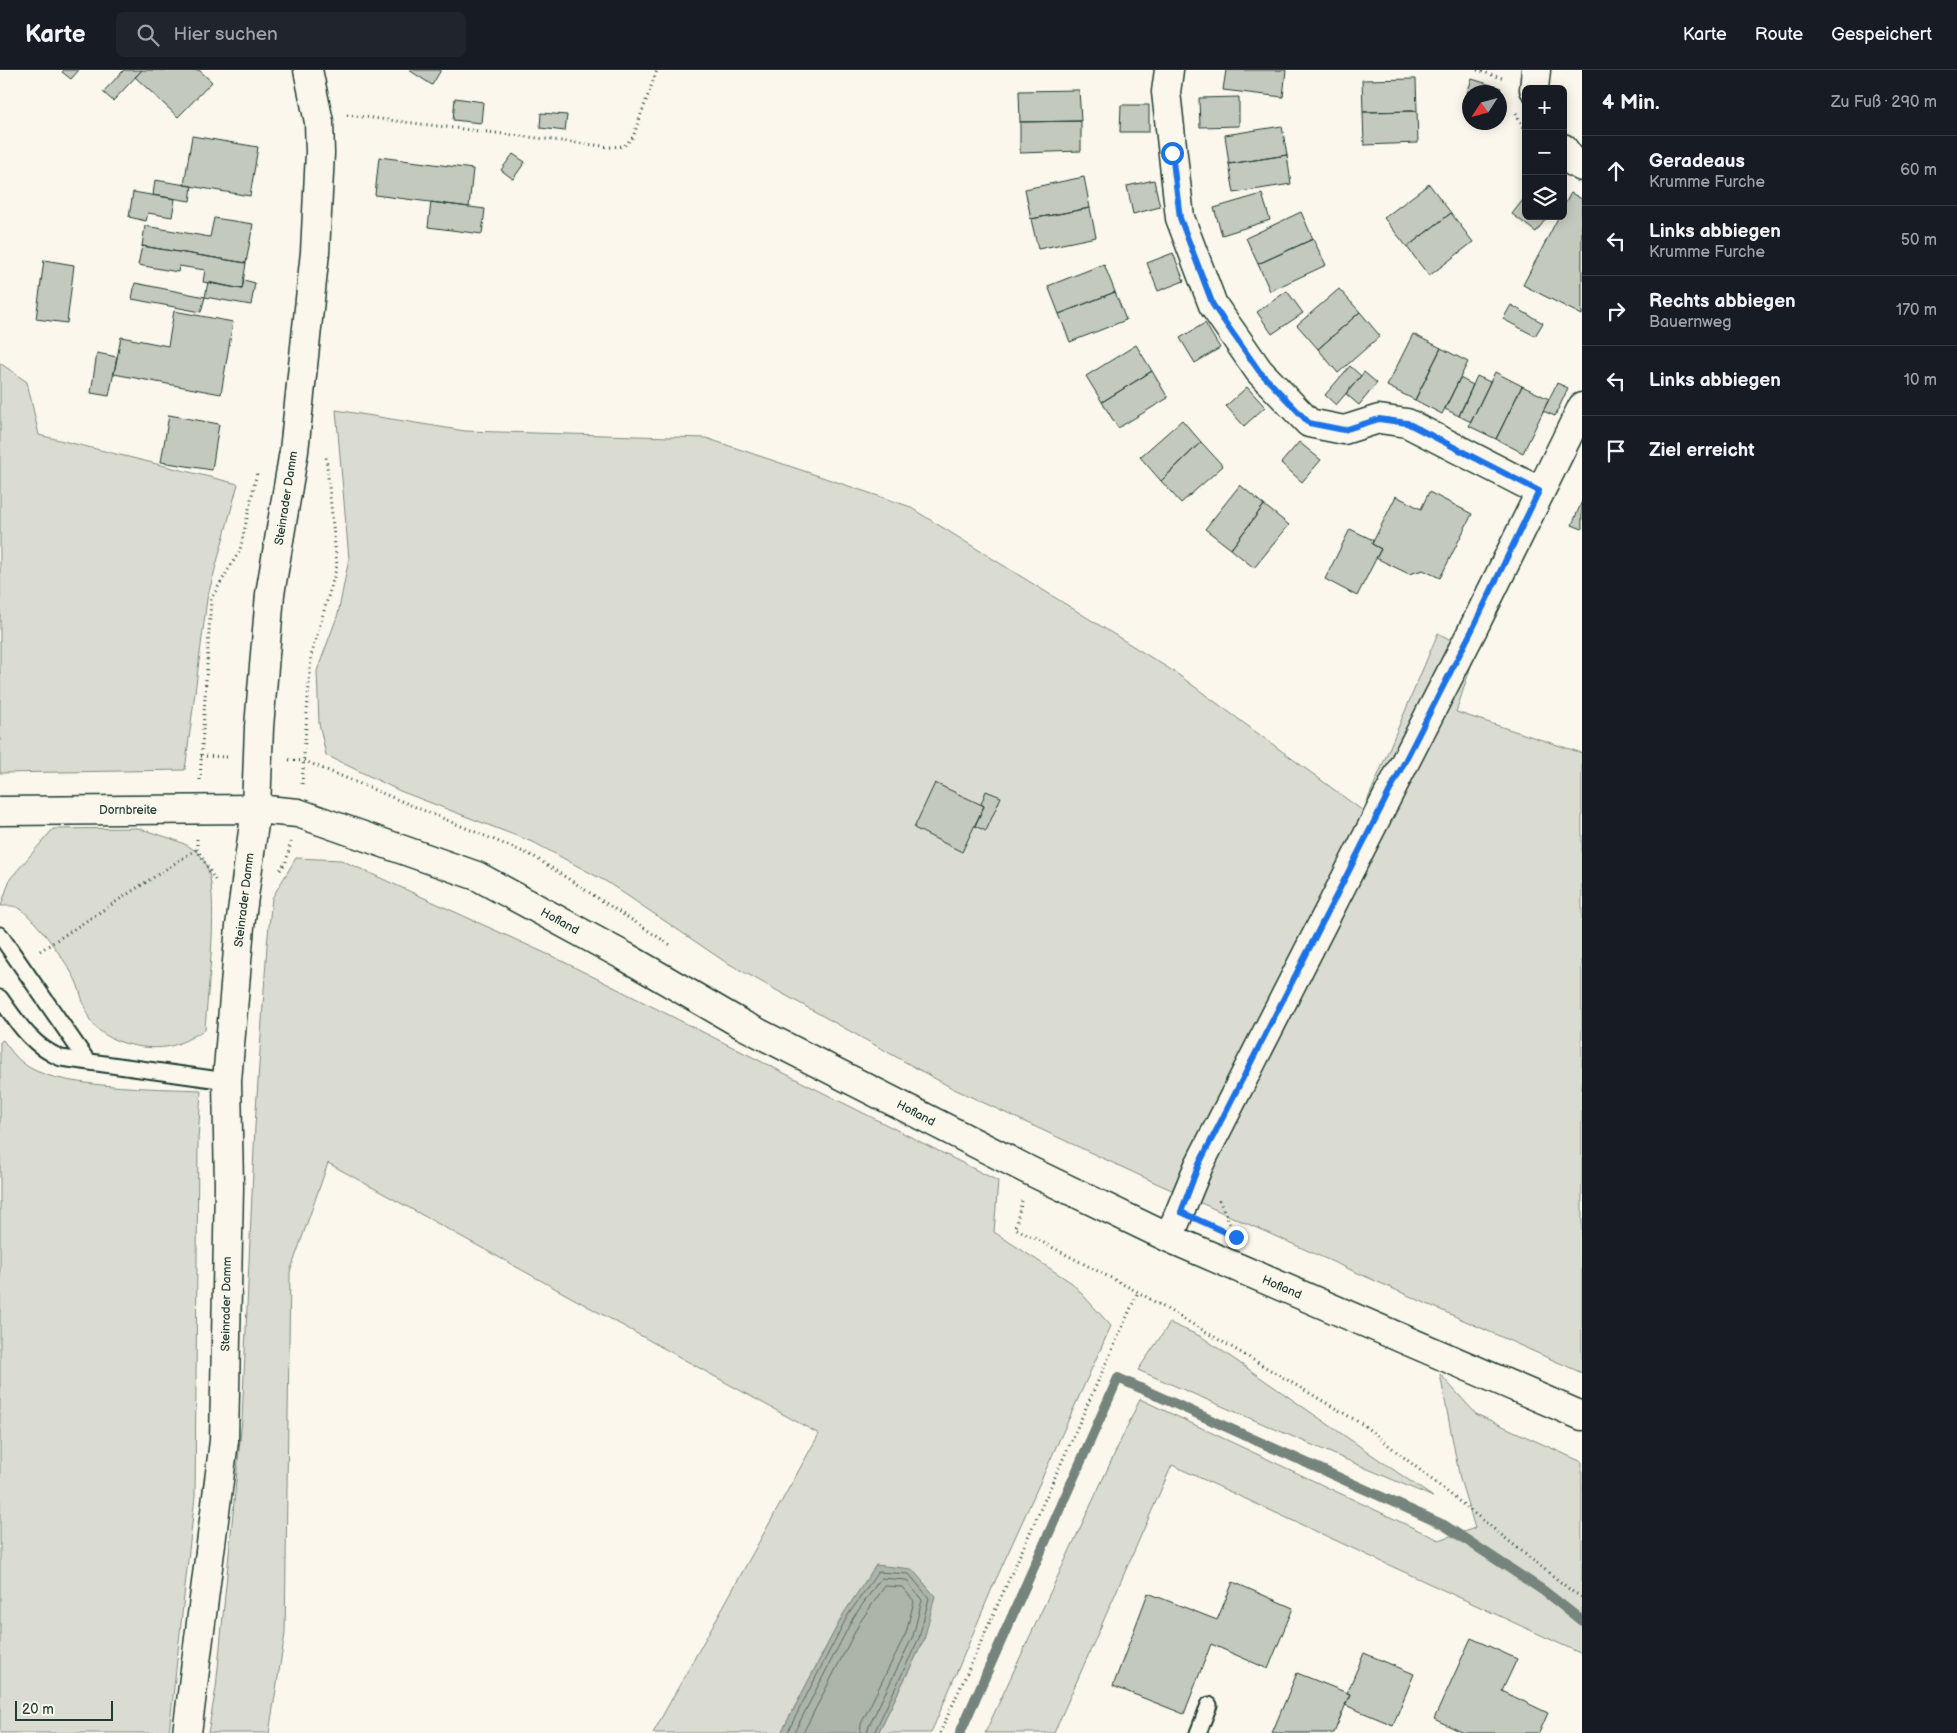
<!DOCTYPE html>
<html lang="de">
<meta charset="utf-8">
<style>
body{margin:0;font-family:"Balsamiq Sans",sans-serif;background:#20242c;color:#f1f3f6}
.controls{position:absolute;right:15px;top:15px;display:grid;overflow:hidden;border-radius:8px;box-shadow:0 2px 12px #0003}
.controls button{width:45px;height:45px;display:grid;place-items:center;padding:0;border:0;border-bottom:1px solid #363941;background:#171b24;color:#f1f3f6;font:25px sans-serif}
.compass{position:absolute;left:1462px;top:15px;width:45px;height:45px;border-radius:50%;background:#171b24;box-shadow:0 2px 12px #0003;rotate:234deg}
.scale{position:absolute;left:15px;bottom:12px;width:98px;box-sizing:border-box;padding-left:5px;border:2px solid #1f3d34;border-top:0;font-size:14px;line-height:18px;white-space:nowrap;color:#1f3d34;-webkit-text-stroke:4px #fbf7ec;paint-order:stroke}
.stop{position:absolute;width:15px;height:15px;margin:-11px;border:4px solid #1a73e8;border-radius:50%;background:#fff}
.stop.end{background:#1a73e8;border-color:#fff;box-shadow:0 1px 5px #0008}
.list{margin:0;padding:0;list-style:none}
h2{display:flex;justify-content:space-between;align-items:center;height:65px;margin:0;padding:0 20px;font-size:21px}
h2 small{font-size:16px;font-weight:400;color:#9ea1a6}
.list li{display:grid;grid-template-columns:32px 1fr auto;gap:15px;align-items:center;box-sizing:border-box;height:70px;padding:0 20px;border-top:1px solid #363941}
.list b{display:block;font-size:19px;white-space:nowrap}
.list p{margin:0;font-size:16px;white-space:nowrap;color:#9ea1a6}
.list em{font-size:16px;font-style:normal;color:#9ea1a6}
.icon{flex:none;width:28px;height:28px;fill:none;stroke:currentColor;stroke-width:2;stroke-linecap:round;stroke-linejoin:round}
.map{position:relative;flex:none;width:1582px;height:1663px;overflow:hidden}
header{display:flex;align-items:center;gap:30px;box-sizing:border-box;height:70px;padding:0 25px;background:#171b24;border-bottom:1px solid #363941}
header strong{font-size:24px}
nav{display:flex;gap:28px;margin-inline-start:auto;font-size:18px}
.search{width:350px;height:45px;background:#20242c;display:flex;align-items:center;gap:12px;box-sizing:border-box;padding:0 18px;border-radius:8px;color:#9ea1a6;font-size:19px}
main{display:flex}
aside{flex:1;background:#171b24}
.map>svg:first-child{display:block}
.green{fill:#dbdcd1;stroke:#7d8c82}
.water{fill:#adb4aa;stroke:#74847b}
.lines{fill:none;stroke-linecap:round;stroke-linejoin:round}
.shore{stroke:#586d63;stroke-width:1}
.stream{stroke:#74847b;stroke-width:10}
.building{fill:#c4c9be;stroke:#1f3d34}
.lane-casing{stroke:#1f3d34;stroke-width:19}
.street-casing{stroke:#1f3d34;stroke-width:31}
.secondary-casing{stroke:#1f3d34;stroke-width:31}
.path{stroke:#1f3d34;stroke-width:3;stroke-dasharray:1 4;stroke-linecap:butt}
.lane{stroke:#fbf7ec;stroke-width:15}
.street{stroke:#fbf7ec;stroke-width:28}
.secondary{stroke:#fbf7ec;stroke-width:28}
.route{stroke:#1a73e8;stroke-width:6}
.labels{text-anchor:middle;stroke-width:4.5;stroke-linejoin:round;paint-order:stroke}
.street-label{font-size:12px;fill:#1f3d34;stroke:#fbf7ec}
</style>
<header>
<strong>Karte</strong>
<div class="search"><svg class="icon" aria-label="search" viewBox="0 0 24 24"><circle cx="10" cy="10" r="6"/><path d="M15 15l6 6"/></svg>Hier suchen</div>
<nav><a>Karte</a><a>Route</a><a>Gespeichert</a></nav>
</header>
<main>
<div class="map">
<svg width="1582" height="1663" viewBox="0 0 1582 1663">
<rect width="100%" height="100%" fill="#fbf7ec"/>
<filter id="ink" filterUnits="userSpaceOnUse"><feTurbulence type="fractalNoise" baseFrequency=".02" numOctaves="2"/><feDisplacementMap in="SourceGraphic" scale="10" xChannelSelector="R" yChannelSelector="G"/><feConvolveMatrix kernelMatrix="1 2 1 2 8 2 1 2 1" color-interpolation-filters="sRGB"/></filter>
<g filter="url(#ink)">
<path class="green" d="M0 293 27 312 39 365 238 414 207 529 185 700 0 703Z
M336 340 465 361 706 368 908 436 1176 603 1363 741 1438 563 1475 583 1456 642 1582 683V1303L1156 1113 952 1018 724 891 607 812 535 773 400 721 326 685 319 653 317 601 338 544 349 489Z
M138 758C159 766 194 771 205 792 221 821 207 923 205 960 193 966 180 975 166 977 143 980 107 973 92 953 85 944 81 922 76 911 68 894 35 848 19 838 13 835 8 836 1 836L10 809 53 759Z
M296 788 341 790 558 889 998 1111 994 1162 1072 1213 1111 1256 993 1516 931 1663H878L924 1570 844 1543 781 1663H653L819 1364 328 1093 290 1202 285 1564 269 1663H208L216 1618 242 1350 255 1056 267 875 272 828Z
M3 970C9 978 15 987 23 993 52 1019 159 1018 201 1020L198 1071 195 1426 169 1663H0V972Z
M1170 1253 1202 1267 1433 1427 1138 1300Z
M1440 1304 1476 1344 1582 1392V1584L1172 1395 1054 1663H985L1140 1329 1439 1470 1475 1458 1460 1409Z"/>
<path class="water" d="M876 1495 912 1499 935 1526 924 1570 878 1663H781L844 1543Z"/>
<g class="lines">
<path class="shore" d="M787 1663 848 1545 878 1502 909 1504 929 1528 919 1568 874 1663
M794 1663 853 1548 881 1508 906 1510 922 1530 913 1566 869 1656 867 1663
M803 1663 860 1552 885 1516 902 1517 914 1531 906 1563 861 1654 860 1663"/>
<path class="stream" d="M960 1663 1118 1308 1444 1455 1544 1521 1582 1551"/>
</g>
<path class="building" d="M64 0H79L71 9 62 2Z
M124 0H142L113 31 103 22Z
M142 0H199L212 12 178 47 135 7Z
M409 0H441L432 15Z
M1226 0H1286L1283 27 1223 20Z
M1416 9 1417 41 1363 42 1362 10Z
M1472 9 1501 18 1499 22 1467 23Z
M1079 20 1081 51 1020 52 1019 21Z
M1239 27V56L1200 57 1199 28Z
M455 28 483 32 481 53 453 50Z
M1121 35H1149V62H1120Z
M1417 41 1418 73 1364 75 1363 42Z
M541 43 567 45 565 61 540 58Z
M1081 51V81L1020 83V52Z
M1282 56 1287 85 1229 94 1225 65Z
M192 66 258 77 250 126 184 115Z
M513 84 525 92 513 109 501 100Z
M1287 85 1291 114 1234 123 1229 94Z
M379 87 473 99 469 137 375 125Z
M1084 107 1090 138 1031 149 1025 119Z
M155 110 192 116 190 131 153 125Z
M1154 110 1160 137 1133 144 1127 116Z
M1429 114 1451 143 1407 177 1384 148Z
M133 122 175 129 172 147 148 143 146 151 129 147Z
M1571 123 1582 129V245L1523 215 1559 146H1563V137Z
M1262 124 1270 150 1222 165 1214 138Z
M1526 126V146H1548L1536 162 1512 144Z
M431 132 485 139 482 164 428 157Z
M1090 138 1096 167 1038 179 1031 149Z
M1301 142 1313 169 1258 194 1246 168Z
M1451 143 1473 172 1429 206 1407 177Z
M214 148 253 154 246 193 142 176 145 156 210 167Z
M1313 169 1326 195 1270 221 1258 194Z
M142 176 246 193 242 219 203 212 205 200 179 196 178 202 138 195Z
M1173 183 1184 211 1158 221 1147 193Z
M44 190 74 195 67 253 36 249Z
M1104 194 1115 222 1059 244 1048 216Z
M244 210 255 213 251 235 205 227 208 212 242 219Z
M135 213 205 227 201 242 132 229Z
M1339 219 1360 242 1318 279 1297 255Z
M1287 221 1303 243 1272 264 1257 242Z
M1115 222 1126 250 1070 272 1059 244Z
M1511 235 1543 253 1535 266 1503 249Z
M174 241 233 252 221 324 114 304 121 267 168 276Z
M1360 242 1380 266 1338 303 1318 279Z
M1205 253 1220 278 1195 293 1180 268Z
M1413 264 1441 278 1415 330 1387 316Z
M1136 275 1152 301 1102 332 1086 306Z
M1441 278 1468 292 1442 344 1415 330Z
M97 283 117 287 109 326 91 323Z
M1350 296 1361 306 1336 335 1325 325Z
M1152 301 1168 328 1118 358 1102 332Z
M1364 302 1377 313 1359 335 1346 324Z
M1495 302 1522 316 1496 369 1469 356Z
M1477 306 1490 312 1471 352 1459 346Z
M1460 308 1473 315 1459 346 1445 339Z
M1557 313 1568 318 1555 346 1543 341Z
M1522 316 1549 329 1523 383 1496 369Z
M1247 317 1265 337 1244 356 1226 336Z
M169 345 219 354 212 400 161 392Z
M1182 350 1201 372 1161 411 1140 387Z
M1201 372 1223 396 1181 433 1161 411Z
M1299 372 1321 390 1302 412 1281 393Z
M1240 415 1264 435 1231 479 1205 459Z
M1429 422 1472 444 1440 508 1423 500 1409 504 1376 488 1381 479 1372 474 1396 426 1421 439Z
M1582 431V459L1572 455Z
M1264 435 1289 455 1254 498 1231 479Z
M1350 459 1373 470 1372 474 1381 479 1357 526 1325 509Z
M935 713 984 736 962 782 914 758Z
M986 721 1001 727 986 761 975 756 984 736 981 734Z
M1233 1512 1293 1538 1268 1599 1211 1574 1184 1644 1113 1616 1148 1523 1217 1550Z
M1471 1568 1517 1589 1502 1621 1548 1643 1539 1663H1464L1434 1649Z
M1364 1583 1414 1604 1393 1655 1345 1635 1350 1624 1347 1623Z
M1297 1603 1350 1624 1334 1663H1272Z"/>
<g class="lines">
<g class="lane-casing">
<path id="lane" d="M0 865 88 992
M0 928C17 952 33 977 61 988L227 1011
M1198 1663 1209 1635"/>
</g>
<g class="street-casing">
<path id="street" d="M1169 0 1166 22 1180 148 1213 235 1259 301 1309 353 1344 360 1379 349 1407 353 1539 421
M1534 19 1536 0
M1563 78 1573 92 1582 97
M0 741 256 739 298 743 477 806 626 887 743 955 1030 1101 1169 1168 1582 1346
M1169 1168 1199 1095 1472 561 1582 337"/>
</g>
<g class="secondary-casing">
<path id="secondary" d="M187 1663 224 1371 229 1116 227 1011 240 856 256 739 259 657 270 524 294 381 315 182 320 83 319 52 308 0"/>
</g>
<path class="path" d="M1477 0 1505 9
M1516 43 1526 62
M347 45 611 77 624 76 633 67 657 0
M201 686 227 687
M289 690 305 691 533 786 672 876
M200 710 211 529 240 480 257 402
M302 714 311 586 337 496 326 386
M197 769V779L215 810
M280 800 286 792 291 772
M40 881 197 779
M1219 1130 1234 1163
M1022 1131 1015 1158 1138 1222 1362 1354 1573 1522 1582 1527
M940 1663 1138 1222"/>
<use href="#lane" class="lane"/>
<use href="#street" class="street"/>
<use href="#secondary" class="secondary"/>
</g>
</g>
<g class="lines" filter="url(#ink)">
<path class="route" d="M1172 83 1180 148 1213 235 1259 301 1309 353 1344 360 1379 349 1407 353 1539 421 1472 560 1199 1094 1181 1142 1236 1167"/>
</g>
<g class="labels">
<g class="street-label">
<text transform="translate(286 428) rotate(-81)" y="4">Steinrader Damm</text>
<text x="128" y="744">Dornbreite</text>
<text transform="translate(244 830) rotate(-83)" y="4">Steinrader Damm</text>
<text transform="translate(560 851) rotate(29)" y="4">Hofland</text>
<text transform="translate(916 1043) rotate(27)" y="4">Hofland</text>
<text transform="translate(1282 1217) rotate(23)" y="4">Hofland</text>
<text transform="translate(226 1234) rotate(-89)" y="4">Steinrader Damm</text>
</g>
</g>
</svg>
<div class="controls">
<button>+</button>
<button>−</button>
<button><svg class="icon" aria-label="layers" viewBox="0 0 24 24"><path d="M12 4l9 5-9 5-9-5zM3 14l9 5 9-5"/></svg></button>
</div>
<svg class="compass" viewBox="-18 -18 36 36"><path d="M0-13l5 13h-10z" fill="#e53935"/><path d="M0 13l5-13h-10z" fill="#9ea1a6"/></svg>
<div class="scale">20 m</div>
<div class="stop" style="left:1172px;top:83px"></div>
<div class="stop end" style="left:1236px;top:1167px"></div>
</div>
<aside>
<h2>4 Min.<small>Zu Fuß · 290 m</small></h2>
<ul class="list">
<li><svg class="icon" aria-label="ahead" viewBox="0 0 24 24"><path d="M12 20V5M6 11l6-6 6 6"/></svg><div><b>Geradeaus</b><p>Krumme Furche</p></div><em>60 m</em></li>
<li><svg class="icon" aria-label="left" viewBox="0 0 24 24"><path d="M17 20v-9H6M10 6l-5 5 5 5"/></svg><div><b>Links abbiegen</b><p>Krumme Furche</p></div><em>50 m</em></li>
<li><svg class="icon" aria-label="right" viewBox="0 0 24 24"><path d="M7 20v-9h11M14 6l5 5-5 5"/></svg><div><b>Rechts abbiegen</b><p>Bauernweg</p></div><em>170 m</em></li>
<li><svg class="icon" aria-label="left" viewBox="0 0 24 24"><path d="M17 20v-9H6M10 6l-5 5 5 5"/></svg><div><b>Links abbiegen</b></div><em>10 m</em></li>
<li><svg class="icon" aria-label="arrive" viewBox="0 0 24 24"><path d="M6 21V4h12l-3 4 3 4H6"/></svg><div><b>Ziel erreicht</b></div></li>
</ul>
</aside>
</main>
